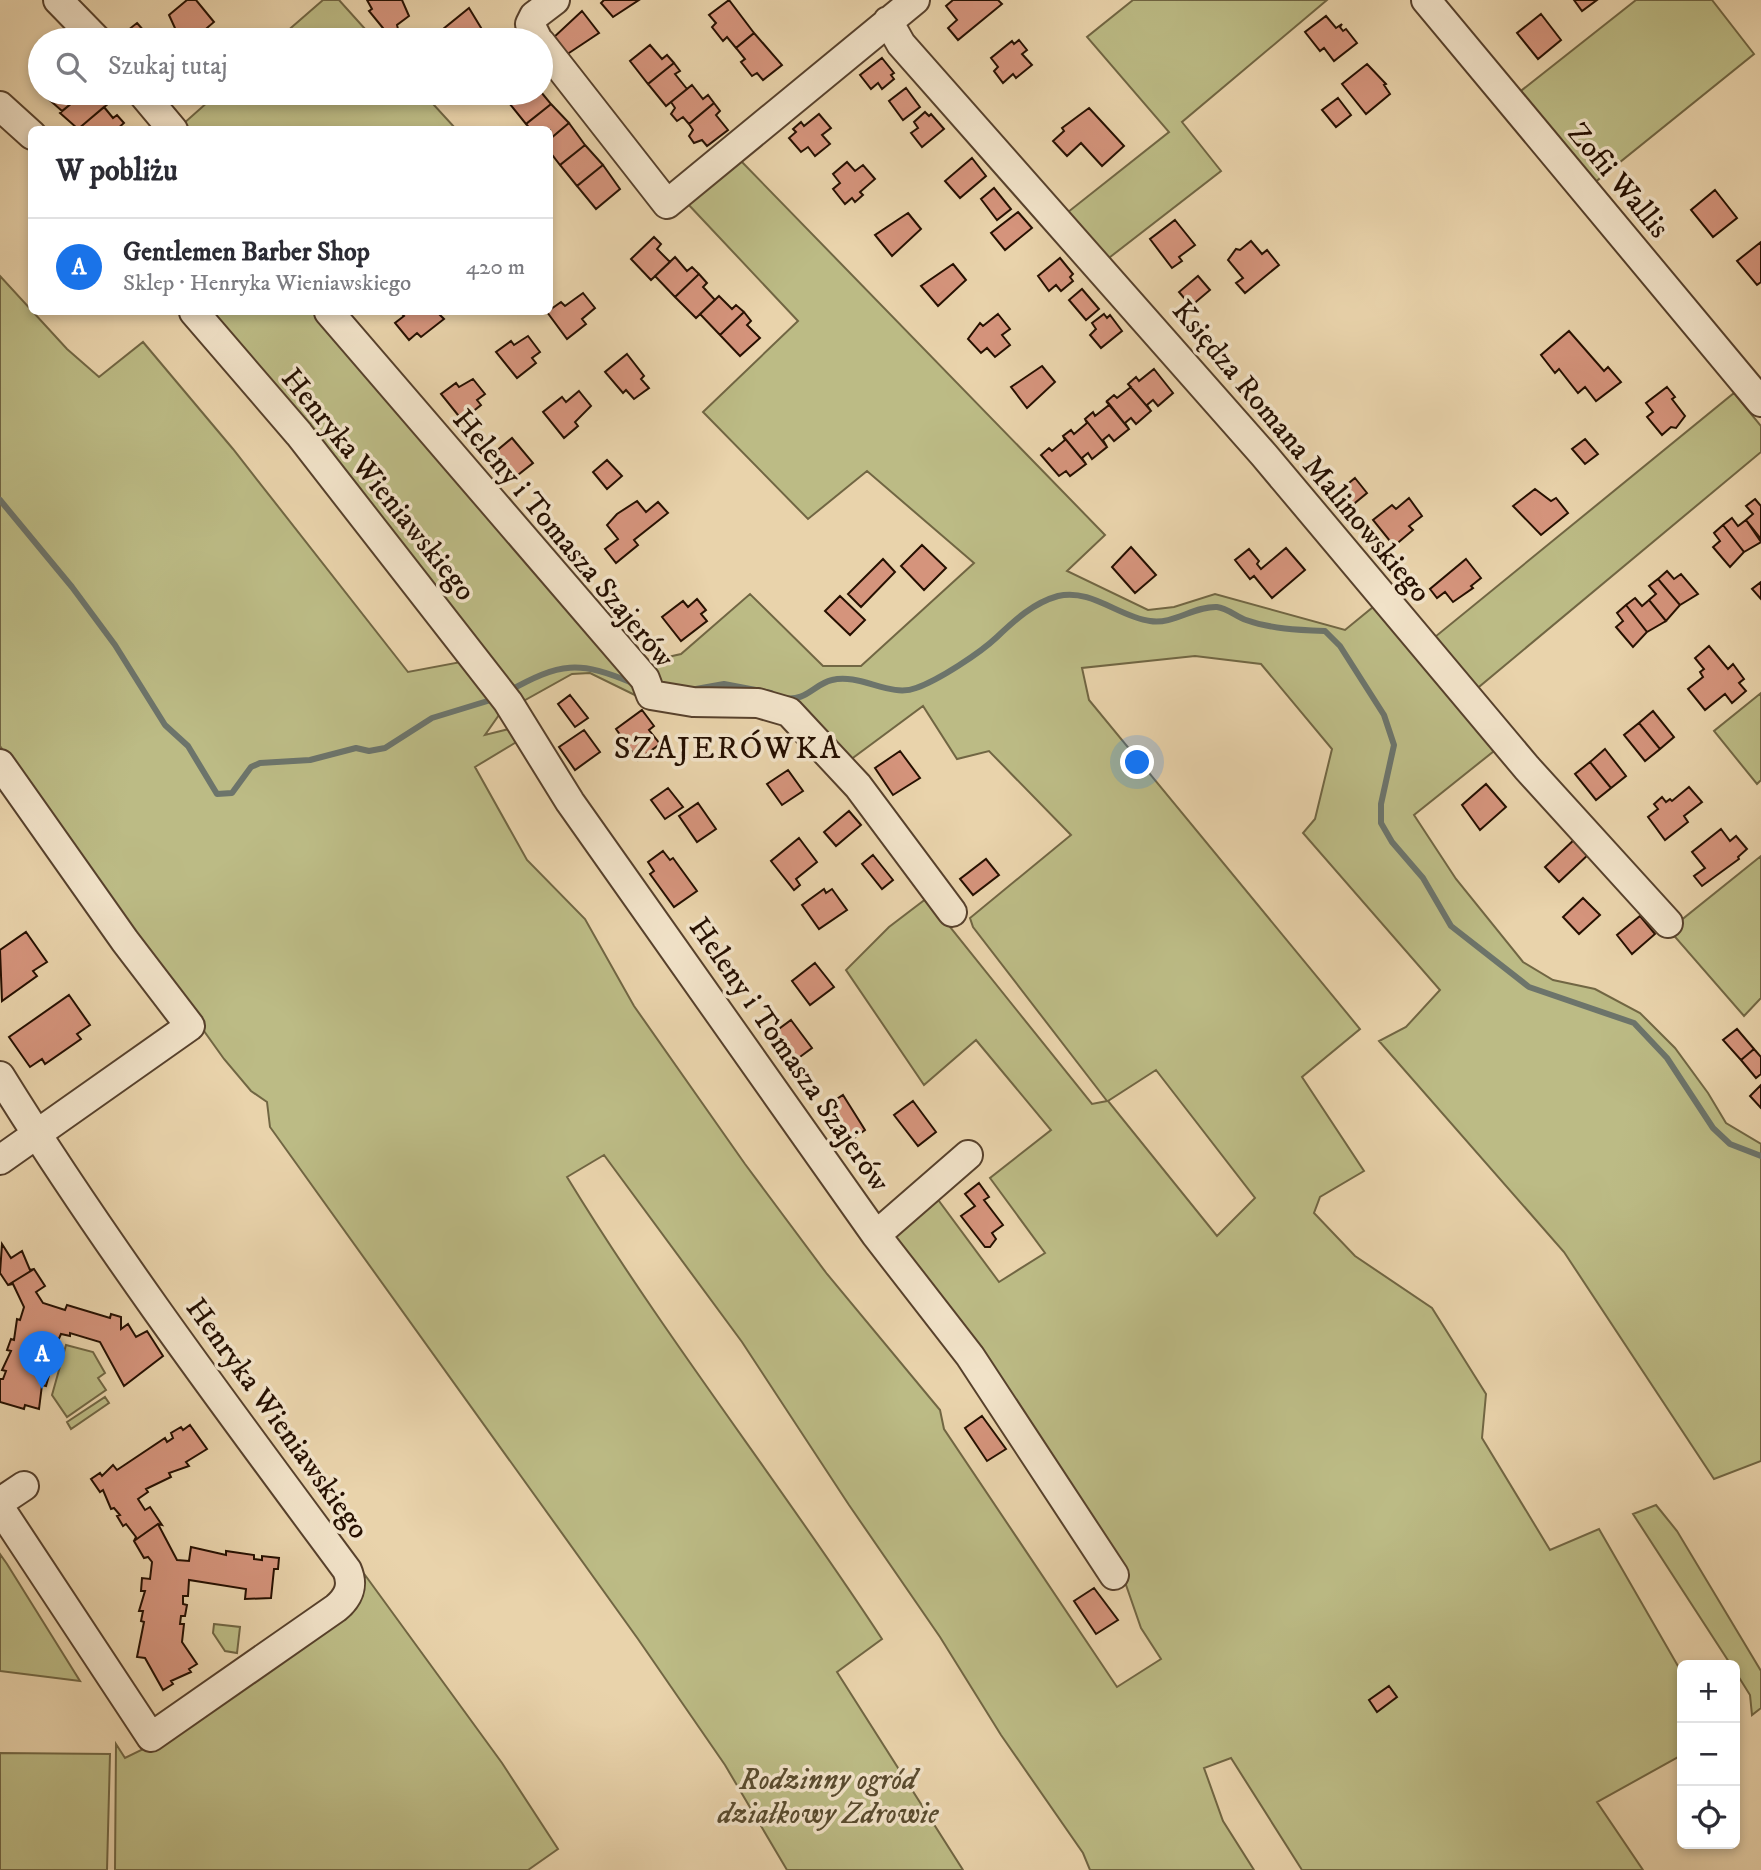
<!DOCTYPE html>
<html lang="pl">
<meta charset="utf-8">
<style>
body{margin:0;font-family:"IM FELL DW Pica",serif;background:#f2f2f3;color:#2b2b33}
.controls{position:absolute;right:21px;bottom:21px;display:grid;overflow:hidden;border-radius:10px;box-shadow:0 4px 10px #0003}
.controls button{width:63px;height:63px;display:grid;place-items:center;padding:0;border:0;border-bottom:2px solid #e1e1e2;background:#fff;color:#2b2b33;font:35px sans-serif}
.you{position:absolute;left:1138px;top:763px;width:24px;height:24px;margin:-18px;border:5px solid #fff;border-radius:50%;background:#1a73e8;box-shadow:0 0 0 10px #1a73e833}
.badge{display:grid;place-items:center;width:46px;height:46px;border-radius:50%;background:#1a73e8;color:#fff;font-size:23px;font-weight:700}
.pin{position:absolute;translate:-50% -58px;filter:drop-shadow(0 2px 4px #0008)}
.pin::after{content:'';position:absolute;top:37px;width:24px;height:21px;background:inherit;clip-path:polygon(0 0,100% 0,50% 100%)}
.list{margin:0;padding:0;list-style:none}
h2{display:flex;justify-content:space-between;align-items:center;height:91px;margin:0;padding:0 28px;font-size:30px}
h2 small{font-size:23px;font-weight:400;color:#7c7c81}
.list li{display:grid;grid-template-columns:46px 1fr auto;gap:21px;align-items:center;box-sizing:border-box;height:98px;padding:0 28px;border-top:2px solid #e1e1e2}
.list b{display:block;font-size:26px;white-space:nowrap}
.list p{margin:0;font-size:23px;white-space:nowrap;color:#7c7c81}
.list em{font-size:23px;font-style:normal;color:#7c7c81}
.icon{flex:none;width:38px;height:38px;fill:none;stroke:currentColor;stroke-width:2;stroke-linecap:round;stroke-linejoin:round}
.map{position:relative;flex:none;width:1761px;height:1870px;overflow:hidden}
.search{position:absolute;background:#fff;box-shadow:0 4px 10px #0003;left:28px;top:28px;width:525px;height:77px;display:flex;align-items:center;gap:18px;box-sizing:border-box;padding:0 24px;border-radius:38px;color:#7c7c81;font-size:26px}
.panel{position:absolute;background:#fff;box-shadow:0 4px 10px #0003;left:28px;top:126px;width:525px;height:189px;border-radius:10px}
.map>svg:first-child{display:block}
.green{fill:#bcbb85;stroke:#716643;stroke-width:2;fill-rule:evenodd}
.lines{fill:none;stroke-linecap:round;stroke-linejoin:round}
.stream{stroke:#6c746b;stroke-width:6}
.building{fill:#d5947c;stroke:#261001;stroke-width:2}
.minor-casing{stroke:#57412c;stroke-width:32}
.minor{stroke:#f1e2c8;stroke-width:28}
.labels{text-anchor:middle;stroke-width:7;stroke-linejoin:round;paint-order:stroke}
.street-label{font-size:30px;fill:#261001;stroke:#f1e2c8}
.park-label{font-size:30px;font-style:italic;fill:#5a4c2f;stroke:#f1e2c8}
.neighbourhood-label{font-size:32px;letter-spacing:2px;fill:#261001;stroke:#f1e2c8}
</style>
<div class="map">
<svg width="1761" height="1870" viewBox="0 0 1761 1870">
<rect width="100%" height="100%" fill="#e9d3ab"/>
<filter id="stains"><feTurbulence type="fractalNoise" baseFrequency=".00286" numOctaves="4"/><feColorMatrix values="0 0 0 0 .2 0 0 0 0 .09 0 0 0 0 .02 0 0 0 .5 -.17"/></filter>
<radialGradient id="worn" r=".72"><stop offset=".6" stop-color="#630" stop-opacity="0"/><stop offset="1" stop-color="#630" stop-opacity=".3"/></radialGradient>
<path class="green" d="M323 0H339L375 40H277Z
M1133 0H1327L1182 122 1221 171 1105 261 1063 216 1169 132 1087 37Z
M1636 0H1712L1754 54 1594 183 1517 94Z
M218 93H423L456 129 188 130 183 124Z
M741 161 1105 535 1067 571 1148 610 1174 607 1215 594 1345 630 1378 603 1499 747 1414 815 1456 879 1523 962 1553 980 1595 989 1640 1013 1675 1048 1708 1093 1726 1123 1761 1144V1461L1714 1479 1564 1252 1379 1041 1406 1027 1440 990 1303 833 1315 819 1332 749 1261 664 1195 656 1082 668 1089 700 1360 1029 1302 1077 1364 1171 1320 1197 1314 1213 1355 1256 1432 1308 1486 1394 1482 1438 1550 1550 1599 1529 1682 1673V1755L1597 1802 1643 1870H1302L1231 1758 1204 1768 1223 1821 1254 1870H1090L1083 1853 1001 1735 940 1637 849 1505 742 1342 604 1155 567 1177C664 1336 780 1483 882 1639L837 1672 963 1870H787L725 1765 638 1639 270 1127 267 1102 251 1091 224 1059 0 746V276L67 349 99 377 143 342 233 449 408 672 466 661 501 712 485 735 509 729 518 741 475 767 527 860 585 919 634 1006 745 1164 827 1274 940 1410 944 1429 1117 1687 1161 1659 1141 1628 1126 1585 1086 1515 888 1238 936 1197 999 1282 1045 1253 990 1178 1051 1130 976 1040 924 1085 846 970 889 927 931 895 946 922 1092 1104 1107 1101 973 927 970 918 1071 835 989 751 957 759 923 706 846 763 806 719 663 692 646 662 681 654 750 594 823 666H861L974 563 867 471 808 519 703 412 798 321 687 203ZM1156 1070 1255 1198 1217 1236 1108 1101Z
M201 312H320L645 700 590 673 572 674 518 704Z
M1734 393 1761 426V452L1474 691 1430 641Z
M1761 693V780L1757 784 1714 731Z
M1761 856V998L1744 1016 1669 930Z
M66 1345 93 1352 105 1373 98 1378 106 1390 67 1417 52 1395Z
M105 1397 109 1403 71 1429 67 1422Z
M1656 1505 1677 1531 1761 1671V1708L1752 1715 1750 1695 1735 1671V1665H1731L1633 1514Z
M0 1554 7 1564 80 1681 0 1671Z
M365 1575 502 1763 558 1849 528 1870H115L116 1744 125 1758 166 1738 353 1608Z
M214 1624 240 1627 237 1653 225 1651 213 1633Z
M0 1753 110 1754 107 1870H0Z"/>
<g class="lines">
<path class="stream" d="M0 500 72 587 115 645 165 725 188 746 217 794 232 793 251 767 260 763 310 760 356 748 369 751 385 748 432 718 494 699
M696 689 724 684 771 693
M507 692C561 662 578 660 635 684
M784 698C806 702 814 684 832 680 860 673 890 698 916 688 939 680 980 653 997 637 1015 620 1033 603 1058 596 1091 588 1119 617 1150 621 1173 625 1194 606 1217 607 1227 608 1237 617 1246 620 1271 629 1299 630 1325 631L1340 646 1384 715 1394 745 1381 804V823L1392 842 1423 878 1451 926 1529 987 1634 1023 1667 1058 1713 1128 1730 1144 1761 1156"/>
</g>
<path class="building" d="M187 0H196L214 22 193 40 185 35 179 37 169 15Z
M367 0H402L409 16 397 25 398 29 387 33 369 11 372 9Z
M604 0H639L613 17 601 3Z
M729 0 754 33 736 48 727 37 723 41 712 27 716 23 709 15Z
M953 0H998L1002 4 958 40 948 28 957 20 946 6Z
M1574 0H1597L1582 11Z
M469 8 486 36 481 40H442L437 34Z
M582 11 599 33 566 55 553 38Z
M1541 14 1561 40 1538 59 1517 33Z
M1326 16 1336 28 1342 24 1340 27 1343 31 1346 29 1357 43 1334 61 1324 48 1320 51 1305 32Z
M137 23 152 40H120L118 38Z
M754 33 782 65 763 80 757 73 752 76 741 62 745 59 736 48Z
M1019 40 1027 50 1022 54 1032 65 1016 78 1013 74 1003 83 994 71 998 67 991 58 1012 41 1014 44Z
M650 45 662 59 667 55 674 63 648 84 630 61Z
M882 58 894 73 891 75 894 79 882 89 878 83 871 89 860 75Z
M674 63 680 71 675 74 687 89 666 106 648 84Z
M1367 64 1386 84 1384 85 1390 94 1366 114 1342 84Z
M692 85 703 99 708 95 714 103 689 124 683 117 677 121 671 114 675 108 671 102Z
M906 88 920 107 903 120 889 101Z
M541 92 551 104 526 124 509 103 522 93Z
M47 93H84L62 111 44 95Z
M84 93H92L97 100 101 96 108 104 78 129 60 113Z
M501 93H522L509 103Z
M1338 98 1351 115 1336 127 1322 110Z
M714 103 720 111 716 115 728 130 707 146 702 140 694 143 689 136 693 130 689 124Z
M551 104 569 123 550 139V130H531L526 124Z
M104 107 113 118 117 115 124 123 116 130H77Z
M1089 108 1124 146 1102 166 1081 143 1067 156 1053 141 1064 131 1062 128Z
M925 112 929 116 931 114 944 129 922 147 911 133 918 128 914 122Z
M819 114 831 128 822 135 830 144 815 156 808 147 801 152 789 138 796 132 793 129 801 122 804 126Z
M569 123 585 145 560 165 550 152V139Z
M585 145 603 165 577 186 560 165Z
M972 158 986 176 960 198 945 181Z
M847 162 855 171 863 165 875 179 860 192 863 195 855 202 852 198 845 204 833 189 840 183 833 174Z
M603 165 620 189 596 209 577 186Z
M994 188 1011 209 997 220 981 199Z
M1715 190 1737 218 1713 237 1691 210Z
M1018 212 1032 228 1005 250 991 233Z
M908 213 921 229 892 256 875 235Z
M1175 220 1195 245 1179 257 1182 261 1172 268 1150 239Z
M654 237 661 244 657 249 670 262 651 280 631 259Z
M1251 241 1262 254 1267 250 1279 265 1245 293 1236 283 1243 278 1228 260 1236 249 1240 250Z
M1761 242V282L1757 285 1737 261Z
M675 257 687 271 692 267 699 274 675 297 655 276Z
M1060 258 1073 274 1070 277 1073 281 1061 291 1056 285 1049 291 1038 276Z
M953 264 966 280 938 306 921 286Z
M699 274 707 283 703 287 715 300 696 318 675 297Z
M1198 276 1210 290 1191 306 1179 292Z
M1082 289 1099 309 1086 320 1069 300Z
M583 293 595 308 582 319 586 324 567 339 547 312 561 302 565 306Z
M719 296 732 309 736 305 744 312 720 335 700 314Z
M400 312H437L444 319 421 337 417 333 409 340 395 323 404 316Z
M744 312 751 321 747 325 760 338 740 356 720 335Z
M998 314 1010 329 1002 335 1010 345 995 357 987 348 981 353 968 339 980 323 983 326Z
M1104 314 1107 318 1110 315 1122 331 1101 348 1090 335 1096 329 1092 323Z
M1569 331 1604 371 1608 367 1621 382 1596 401 1585 387 1578 393 1559 369 1555 373 1541 355Z
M528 336 540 352 532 358 536 363 517 378 496 352 511 341 514 345Z
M627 354 644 376 641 379 649 388 634 399 626 390 623 393 605 372Z
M1042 366 1055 382 1027 408 1011 387Z
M1154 369 1173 393 1158 406 1153 400 1147 405 1151 411 1128 384 1136 377 1139 381Z
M473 379 485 394 477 400 481 405 462 420 441 394 456 383 459 387Z
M1128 384 1151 411 1136 424 1131 418 1125 423 1129 429 1107 401 1114 395 1117 398 1131 387Z
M1667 387 1675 397 1672 399 1685 416 1676 428 1671 427 1662 435 1647 417 1653 412 1646 403Z
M579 391 591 406 575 422 578 426 564 438 543 412 562 397 566 402Z
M1106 401 1129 429 1114 441 1109 435 1103 440 1107 447 1085 419 1093 412 1095 416 1109 405Z
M1085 419 1107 447 1092 459 1088 453 1082 458 1086 464 1063 436 1071 430 1074 434 1087 423Z
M1063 436 1086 464 1070 476 1066 471 1059 476 1041 455 1049 448 1052 451 1065 440Z
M512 438 533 463 514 478 494 453Z
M1585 439 1598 454 1585 464 1572 449Z
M607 460 622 476 607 489 593 472Z
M1355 478 1367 493 1350 507 1338 492Z
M1535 489 1551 501 1556 498 1568 513 1541 535 1513 506Z
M1409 498 1422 516 1409 526 1413 530 1394 546 1373 520 1392 505 1396 509Z
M1755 499 1761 506V539L1746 520 1753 514 1746 506Z
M637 501 646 512 658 502 668 513 634 540 638 545 616 563 605 549 618 539 607 525 617 514Z
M1732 518 1738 526 1746 520 1761 542 1744 552 1723 525Z
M1723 525 1744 552 1730 567 1713 547 1720 541 1714 533Z
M922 545 946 568 924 590 901 566Z
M1131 547 1156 575 1135 593 1112 567Z
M1286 548 1305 570 1272 598 1254 576 1250 579 1235 560 1249 549 1259 561 1257 564 1261 569Z
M883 559 895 572 861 607 848 594Z
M1466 559 1481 578 1471 586 1473 588 1453 602 1445 592 1437 598 1430 589Z
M1667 571 1674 579 1681 574 1698 594 1680 605 1658 579Z
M1658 579 1680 605 1666 621 1649 600 1656 594 1649 586Z
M1761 582V599L1752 589Z
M840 596 865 620 850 635 825 611Z
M1635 598 1642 606 1649 600 1666 621 1647 632 1626 605Z
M697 599 706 610 701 614 707 621 681 641 662 617 683 601 688 607Z
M1626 605 1647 632 1633 647 1616 627 1623 621 1617 613Z
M1709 646 1728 669 1733 664 1744 679 1739 683 1746 691 1732 703 1725 694 1705 710 1688 689 1703 677 1700 672 1704 669 1695 658Z
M570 695 588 718 575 727 558 704Z
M642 710 654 726 649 730 660 744 638 760 616 729Z
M1653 711 1674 737 1660 749 1639 723Z
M1639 723 1660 749 1645 761 1624 735Z
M584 730 600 752 575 770 559 747Z
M1605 749 1626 776 1611 788 1590 762Z
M900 751 920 778 893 795 875 768Z
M1590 762 1611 788 1596 800 1575 774Z
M788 770 803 791 782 805 767 784Z
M1486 784 1506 807 1480 830 1462 805Z
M1689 787 1702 802 1684 816 1688 822 1665 840 1648 817 1658 809 1654 804 1662 797 1666 802 1670 799 1672 801Z
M668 788 683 807 665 819 651 800Z
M698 803 716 829 697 842 679 816Z
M849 811 861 825 836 846 824 832Z
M1721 829 1730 841 1736 836 1747 849 1738 857 1739 859 1702 886 1694 876 1705 868 1692 852Z
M799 838 817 862 796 879 800 885 794 890 771 861Z
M1576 838 1590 853 1559 882 1545 867Z
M663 851 670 860 673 858 697 891 674 907 650 874 654 871 648 862Z
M873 855 893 880 882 889 862 864Z
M986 859 999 875 973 895 960 879Z
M824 889 826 893 832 889 847 910 819 929 802 905Z
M1583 898 1600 915 1579 934 1563 917Z
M1640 916 1655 934 1632 954 1617 935Z
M26 932 47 962 33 971 37 976 2 1001 0 950Z
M815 963 834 987 810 1005 792 981Z
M69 995 90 1025 77 1034 81 1039 45 1064 42 1059 30 1067 9 1037Z
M791 1020 812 1048 789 1065 772 1047 776 1040 772 1034Z
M1737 1029 1754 1049 1741 1060 1723 1040Z
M1754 1049 1761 1057V1074L1756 1078 1741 1060Z
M1761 1085V1108L1750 1096Z
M843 1095 865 1130 843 1146 828 1124 835 1118 826 1106Z
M913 1101 936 1132 918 1146 894 1115Z
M979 1183 989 1197 984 1200 1003 1225 992 1233 996 1239 990 1247H985L961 1216 975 1206 965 1194Z
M2 1244 11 1258 22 1251 30 1270 34 1269 8 1285 0 1273Z
M34 1269 45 1286 36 1292 43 1303 65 1310 67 1305 110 1318 111 1314 121 1317V1329L128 1324 136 1337 147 1331 163 1356 124 1386 100 1342 70 1333V1336L61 1334 52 1354 55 1355 52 1365 47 1363 44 1373 49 1375 46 1386 42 1385 39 1409 25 1405 24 1409 0 1402V1379H3L6 1371 2 1370 11 1351 7 1350 11 1339 14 1340 17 1319 20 1320 24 1307 13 1284 8 1285Z
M982 1416 1006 1449 987 1461 965 1428Z
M190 1425 207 1449 186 1462 189 1466 169 1473 171 1477 146 1489 148 1492 138 1499 145 1510 150 1507 162 1525 158 1524 134 1541 136 1537 126 1524 123 1526 117 1516 120 1515 114 1508 111 1509 103 1490 100 1492 91 1479 100 1473 102 1476 113 1465 117 1470 165 1438 167 1442 173 1438 171 1433 181 1427 183 1430Z
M158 1524 177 1560 189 1561 191 1547 226 1555V1551L254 1555V1559L262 1560V1556L279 1558 278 1569H274L271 1598 245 1599 246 1589 189 1580 188 1596H183V1604L187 1605 185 1616H181L180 1624H184L182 1642 197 1664 189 1669 191 1672 171 1681 173 1684 163 1690 145 1658 137 1657 144 1622 141 1621 143 1611H139L145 1591H141L142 1578 150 1579 152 1562 148 1557 144 1558 134 1541Z
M1094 1588 1118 1620 1096 1634 1074 1601Z
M1389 1686 1397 1697 1377 1712 1369 1700Z"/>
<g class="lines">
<g class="minor-casing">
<path id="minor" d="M58 0 97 40
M1426 0 1761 402
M888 21 901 44 1264 455 1527 768 1668 923
M538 40 530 24 534 16 555 0
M541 43 667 204 915 0
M142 93 173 130
M0 106 32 135
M194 312 299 434 508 702 570 802 876 1235 970 1356 1114 1575
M329 312 645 679 651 695 693 702 758 703 789 712 858 786 952 912
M0 764 125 941 190 1026 0 1160
M0 1076C106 1247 227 1408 347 1570 354 1586 348 1598 336 1608L151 1737 0 1508
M876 1235 968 1155
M0 1502 24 1486"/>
</g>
<use href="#minor" class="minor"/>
</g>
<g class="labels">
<g class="street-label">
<text transform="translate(1619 180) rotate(50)" y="10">Zofii Wallis</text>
<text transform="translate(1302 451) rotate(50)" y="10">Księdza Romana Malinowskiego</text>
<text transform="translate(379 484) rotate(51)" y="10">Henryka Wieniawskiego</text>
<text transform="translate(564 538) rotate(50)" y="10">Heleny i Tomasza Szajerów</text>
<text transform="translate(790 1054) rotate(55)" y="10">Heleny i Tomasza Szajerów</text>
<text transform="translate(278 1418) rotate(54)" y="10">Henryka Wieniawskiego</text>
</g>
<g class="park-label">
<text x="828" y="1789">Rodzinny ogród<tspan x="828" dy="34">działkowy Zdrowie</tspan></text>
</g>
<g class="neighbourhood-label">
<text x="728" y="758">SZAJERÓWKA</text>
</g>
</g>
<rect width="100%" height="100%" filter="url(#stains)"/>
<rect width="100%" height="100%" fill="url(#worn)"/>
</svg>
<div class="controls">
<button>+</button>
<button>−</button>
<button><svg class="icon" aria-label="locate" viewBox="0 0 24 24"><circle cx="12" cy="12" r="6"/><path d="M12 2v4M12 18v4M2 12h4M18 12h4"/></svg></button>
</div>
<div class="you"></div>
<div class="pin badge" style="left:42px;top:1389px">A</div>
<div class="search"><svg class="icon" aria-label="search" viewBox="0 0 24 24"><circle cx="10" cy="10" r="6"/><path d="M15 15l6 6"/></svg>Szukaj tutaj</div>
<section class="panel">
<h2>W pobliżu<small></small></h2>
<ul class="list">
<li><span class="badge">A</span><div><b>Gentlemen Barber Shop</b><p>Sklep · Henryka Wieniawskiego</p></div><em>420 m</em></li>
</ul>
</section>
</div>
